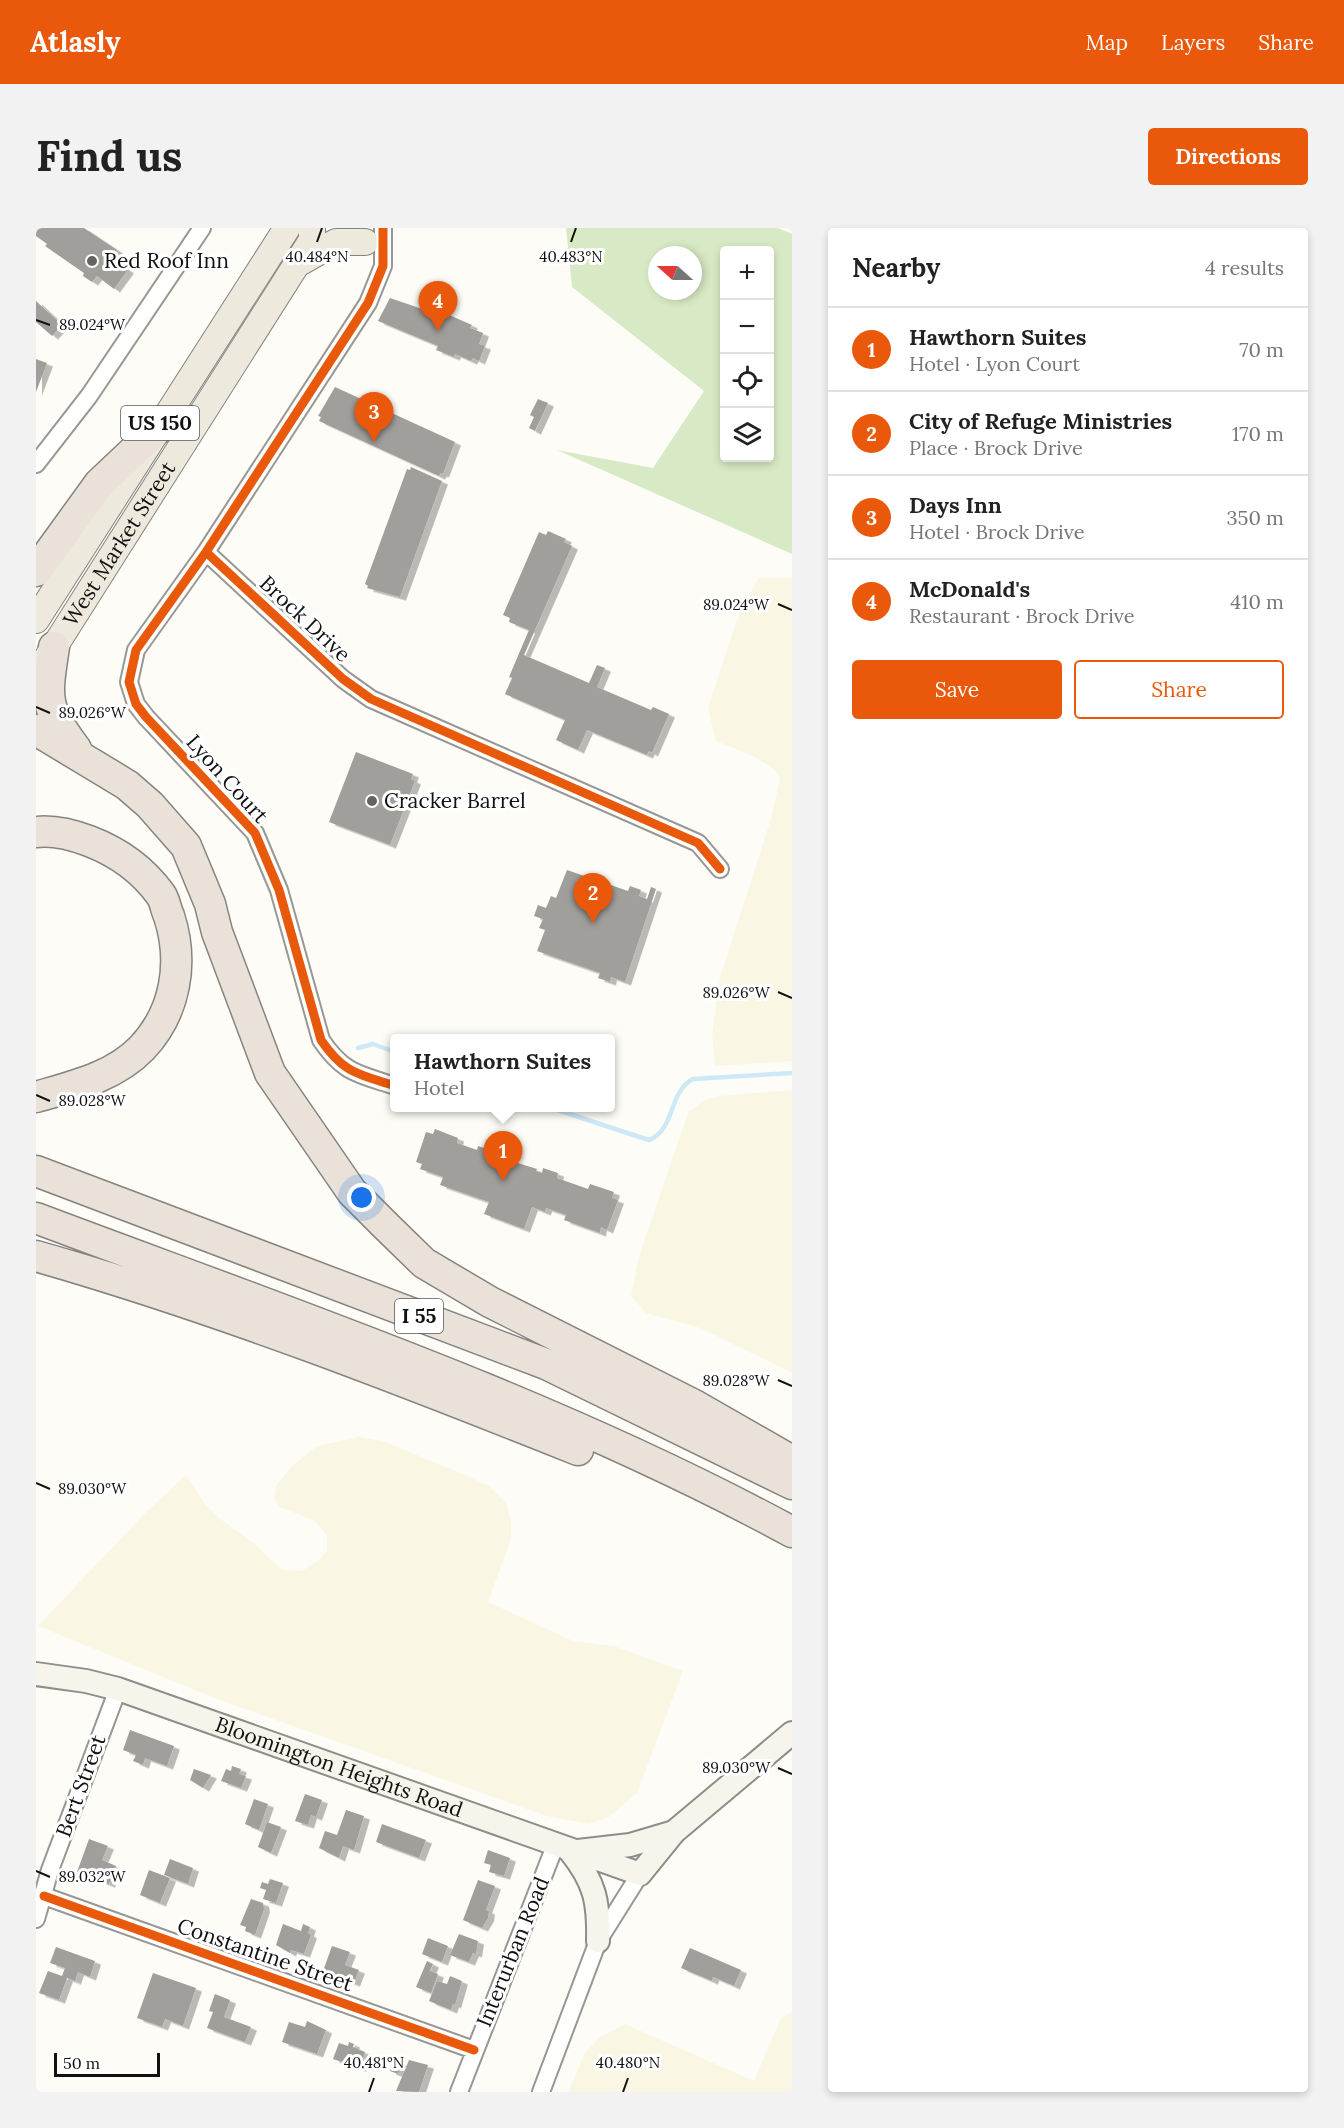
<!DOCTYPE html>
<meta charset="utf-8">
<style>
body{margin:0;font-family:Lora,serif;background:#f2f2f2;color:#222}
.controls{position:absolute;right:18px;top:18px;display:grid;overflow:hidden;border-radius:6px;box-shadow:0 3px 9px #0003}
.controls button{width:54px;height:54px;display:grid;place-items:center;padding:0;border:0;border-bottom:2px solid #e0e0e0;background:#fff;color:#222;font:30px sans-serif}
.compass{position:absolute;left:612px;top:18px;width:54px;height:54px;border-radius:50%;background:#fff;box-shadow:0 3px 9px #0003;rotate:291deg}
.scale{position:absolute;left:18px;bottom:15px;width:106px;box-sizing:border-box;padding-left:6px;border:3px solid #111;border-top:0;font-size:16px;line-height:21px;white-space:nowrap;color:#111;-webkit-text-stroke:4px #fff;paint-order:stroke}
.you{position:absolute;left:326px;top:970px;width:21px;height:21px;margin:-15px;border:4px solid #fff;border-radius:50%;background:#1a73e8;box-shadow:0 0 0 9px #1a73e833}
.badge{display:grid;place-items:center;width:39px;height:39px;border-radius:50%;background:#ea580c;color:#fff;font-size:20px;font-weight:700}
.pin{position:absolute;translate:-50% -50px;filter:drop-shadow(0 2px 3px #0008)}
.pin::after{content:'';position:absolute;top:32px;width:21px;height:18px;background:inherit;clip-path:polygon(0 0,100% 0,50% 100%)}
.popup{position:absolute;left:354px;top:806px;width:225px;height:78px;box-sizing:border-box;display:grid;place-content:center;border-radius:6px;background:#fff;filter:drop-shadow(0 2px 4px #0005);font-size:20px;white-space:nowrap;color:#767676}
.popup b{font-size:22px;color:#222}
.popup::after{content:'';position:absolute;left:50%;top:100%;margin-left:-12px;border:12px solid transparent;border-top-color:#fff}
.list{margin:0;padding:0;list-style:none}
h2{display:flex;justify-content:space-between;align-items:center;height:78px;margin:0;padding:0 24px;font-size:26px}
h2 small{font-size:20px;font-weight:400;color:#767676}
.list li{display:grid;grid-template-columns:39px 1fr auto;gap:18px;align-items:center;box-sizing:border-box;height:84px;padding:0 24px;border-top:2px solid #e0e0e0}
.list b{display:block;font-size:22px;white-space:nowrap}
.list p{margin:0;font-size:20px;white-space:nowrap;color:#767676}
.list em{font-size:20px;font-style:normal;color:#767676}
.actions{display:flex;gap:12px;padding:18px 24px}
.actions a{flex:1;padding:14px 0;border:2px solid #ea580c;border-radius:6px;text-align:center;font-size:21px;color:#ea580c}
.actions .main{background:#ea580c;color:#fff}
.icon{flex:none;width:33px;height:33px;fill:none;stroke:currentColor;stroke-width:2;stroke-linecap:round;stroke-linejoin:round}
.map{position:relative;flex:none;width:756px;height:1864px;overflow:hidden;border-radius:6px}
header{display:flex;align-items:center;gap:36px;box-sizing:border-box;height:84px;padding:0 30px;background:#ea580c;color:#fff}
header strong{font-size:28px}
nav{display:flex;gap:33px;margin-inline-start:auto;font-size:21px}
.intro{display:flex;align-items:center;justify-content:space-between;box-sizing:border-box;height:144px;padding:0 36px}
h1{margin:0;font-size:42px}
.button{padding:15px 27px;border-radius:6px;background:#ea580c;color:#fff;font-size:21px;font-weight:700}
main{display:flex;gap:36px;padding:0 36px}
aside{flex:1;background:#fff;border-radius:6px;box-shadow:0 3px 9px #0003}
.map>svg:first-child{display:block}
.farmland{fill:#f9f7e4}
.forest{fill:#d8eac5;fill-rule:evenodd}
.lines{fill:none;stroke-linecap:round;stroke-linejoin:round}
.stream{stroke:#cde8f7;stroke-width:4.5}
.building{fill:#a19f9c;filter:url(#shadow)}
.street-casing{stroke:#979795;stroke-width:20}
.secondary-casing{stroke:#8e8d8b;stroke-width:26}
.primary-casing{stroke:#858482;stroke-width:28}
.highway-casing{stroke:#858482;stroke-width:33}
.street{stroke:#fffffe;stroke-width:16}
.secondary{stroke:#f6f4eb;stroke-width:22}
.primary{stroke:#ede9dc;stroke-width:26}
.highway{stroke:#eae1d8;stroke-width:30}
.cycleway-casing{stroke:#fff;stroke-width:13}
.cycleway{stroke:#e8590c;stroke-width:9}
.ticks{fill:none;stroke:#111;stroke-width:2}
.poi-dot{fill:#646362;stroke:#fff;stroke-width:2}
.labels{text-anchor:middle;stroke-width:6;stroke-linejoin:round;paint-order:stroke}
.shield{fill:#fff;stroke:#585858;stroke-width:1.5}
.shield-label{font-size:20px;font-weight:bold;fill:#111}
.poi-label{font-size:21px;fill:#111;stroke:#fff;text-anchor:start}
.street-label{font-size:21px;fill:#111;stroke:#fff}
.ticks-label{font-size:15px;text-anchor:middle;fill:#111;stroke:#fff;stroke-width:6;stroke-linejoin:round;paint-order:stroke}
</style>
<header>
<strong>Atlasly</strong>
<nav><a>Map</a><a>Layers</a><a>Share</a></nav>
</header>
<div class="intro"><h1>Find us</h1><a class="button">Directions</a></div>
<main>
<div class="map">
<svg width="756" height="1864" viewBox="0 0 756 1864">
<defs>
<filter id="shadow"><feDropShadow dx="6" dy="3.5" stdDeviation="0" flood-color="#0004"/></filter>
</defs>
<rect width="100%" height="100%" fill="#fdfcf7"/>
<path class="farmland" d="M722 350H756V833L679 838 676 806 684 749 735 591 744 551 739 542 717 528 680 513 672 480 699 397Z
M756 862V1145L664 1100 610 1085 595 1068 603 1028 652 885 668 872 684 868Z
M323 1209 347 1213 427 1246 453 1258 470 1275 475 1293V1312L452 1374 537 1413 578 1418 647 1443 601 1565 573 1589 552 1596 511 1588 186 1473 2 1398 108 1286 150 1247 169 1276 183 1290 219 1316 246 1342 266 1343 285 1330 291 1322V1307L279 1293 244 1279 238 1271 240 1258 256 1238 281 1218Z
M756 1784V1864H532L549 1825 564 1809 589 1796 718 1853 745 1790Z"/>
<path class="forest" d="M530 0H742L756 6V326L521 222 617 240 668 163 536 59ZM688 22H734V230H688ZM621 27H657V63H621Z"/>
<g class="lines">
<path class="stream" d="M322 820 337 816 359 824
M515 880 613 912C640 901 632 864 657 851L756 845"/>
</g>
<path class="building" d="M0 0H48L81 22 75 30 92 42 78 61 61 48 56 54 47 48 48 45 9 18 11 16 0 8Z
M354 70 395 84 397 80 436 97 434 100 447 105 443 116 449 118 443 133 437 130 435 133 419 126 418 129 400 122 402 118 342 93Z
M0 73 26 97 16 108 0 94Z
M0 131 11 135 0 164Z
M299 159 419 214 407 246 405 245 403 248 283 193 285 189 282 188Z
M502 171 512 175 499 203 493 200 498 189 494 187Z
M375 239 406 253 364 369 331 360 332 358 329 356 371 241 374 242Z
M512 303 530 311 528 314 536 318 488 427 553 455 561 437 569 440 561 459 615 482 617 479 633 486 616 525 613 523 611 527 551 502 542 522 520 512 529 492 469 466 476 450 473 449 493 402 473 394 474 390 467 387 503 304 510 307Z
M320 524 377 546 375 551 379 553 354 617 293 594Z
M531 642 592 663 594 658 605 662 603 668 611 671 615 659 620 661 589 754 575 749 574 754 562 750 564 745 501 723 509 702 503 700 507 691 498 688 502 677 510 680 515 668 520 670Z
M399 901 422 910 421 915 441 922 442 918 457 923 456 927 501 941 500 943 506 945 507 940 522 945 521 950 552 961 554 956 578 964 576 970 582 972 571 1002 565 999 564 1005 528 992 530 987 510 980 509 984 496 979 488 1001 448 986 453 974 404 957 407 949 384 941 386 936 380 934 390 904 397 906Z
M94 1502 138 1518 131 1538 109 1530 107 1537 97 1533 100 1527 87 1522Z
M196 1538 205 1541 203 1546 210 1548 205 1560 185 1553 190 1541 195 1543Z
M158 1541 175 1547 167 1560 154 1552Z
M269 1566 286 1572 280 1589 275 1587 272 1597 259 1593Z
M218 1571 232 1576 223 1602 209 1596Z
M310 1582 328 1588 318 1622 307 1618 303 1630 283 1620 289 1603 301 1607Z
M231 1594 245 1599 235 1625 222 1619Z
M346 1596 390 1612 383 1630 340 1614Z
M53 1611 72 1618 66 1632 80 1638 73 1656 41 1644Z
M452 1622 474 1630 468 1648 453 1644 455 1637 448 1635Z
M134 1631 157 1640 152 1656 128 1647Z
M113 1642 134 1650 124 1675 104 1667Z
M234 1651 247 1655 240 1675 227 1671 230 1662 224 1660 226 1654 232 1656Z
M442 1652 459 1658 450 1682 453 1683 452 1690 446 1700 427 1692Z
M215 1671 227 1675 228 1681 219 1707 209 1703 210 1699 204 1697Z
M247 1696 265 1703 267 1696 274 1699 272 1705 275 1707 268 1726 255 1722 254 1725 240 1717Z
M423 1706 442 1713 440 1726 437 1725 433 1734 414 1727Z
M392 1710 412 1718 406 1734 386 1726Z
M296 1718 314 1724 309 1737 323 1742 318 1755 287 1743Z
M20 1719 59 1733 54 1749 42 1744 39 1753 31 1750 23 1772 3 1765 12 1743 26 1748 29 1740 14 1735Z
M654 1720 705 1742 698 1758 677 1749 676 1753 645 1740Z
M391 1733 397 1736 394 1743 402 1746 395 1765 380 1759Z
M117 1745 160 1760 147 1798 129 1791 126 1799 101 1790Z
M414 1748 426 1753 419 1777 417 1776 415 1782 393 1773 401 1753 411 1756Z
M179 1766 194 1772 188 1789 215 1799 209 1814 171 1800 177 1784 173 1783Z
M271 1793 290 1802 281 1826 246 1814 253 1794 269 1799Z
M313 1814 318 1816 317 1819 329 1824 324 1840 297 1831 303 1815 312 1818Z
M358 1832 366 1835 362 1846 354 1843Z
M373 1832 392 1837 383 1864 360 1863Z"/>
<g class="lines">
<g class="street-casing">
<path id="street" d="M347 0V38L332 75 170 324 100 422 93 454 100 476 110 489 219 605 243 662 285 812C308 846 323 846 359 858
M0 236 53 168 166 0
M170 324 307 451 335 471 662 615 684 641
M8 1668 438 1822
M0 1691 14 1642 82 1461
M423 1864 519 1618
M505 1864 562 1713 604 1646"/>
</g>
<g class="secondary-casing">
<g id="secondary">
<path id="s1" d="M0 1446 50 1453 82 1461 604 1646 638 1604 756 1505"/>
<path d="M534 1623C559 1654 563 1674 562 1713"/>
<path d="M542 1623 594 1617 638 1604"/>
</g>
</g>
<g class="primary-casing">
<g id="primary">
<path d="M263 35 300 14H329"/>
<path d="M0 392 251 0"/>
<path id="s2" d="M8 435 276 12V0"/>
</g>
</g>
<g class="highway-casing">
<path id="highway" d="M0 343 63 256 119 203
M18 419C10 471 8 478 40 521
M0 502 91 557 114 577 150 618 174 676 181 704 234 845 316 964 350 998 388 1035 454 1074 660 1178 756 1233
M0 604C18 602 37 607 53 613 82 624 107 642 125 667 129 673 130 682 133 688 148 734 140 784 106 820 78 849 38 858 0 869
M0 943 510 1136 756 1256
M0 990C255 1086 516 1174 756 1304
M0 1028C185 1081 364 1151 542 1222"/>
</g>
<use href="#street" class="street"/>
<use href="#secondary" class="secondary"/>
<use href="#primary" class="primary"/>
<use href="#highway" class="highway"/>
<g class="cycleway-casing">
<path id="cycleway" d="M347 0V38L332 75 170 324 100 422 93 454 100 476 110 489 219 605 243 662 285 812C308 846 323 846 359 858
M170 324 307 451 335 471 662 615 684 641
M8 1668 438 1822"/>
</g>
<use href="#cycleway" class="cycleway"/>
</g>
<path class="ticks" d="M281 14 286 0M535 14 540 0M0 92 14 97M742 376 756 382M0 479 14 485M742 764 756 770M0 867 14 873M742 1152 756 1158M0 1255 14 1261M742 1540 756 1546M0 1643 14 1649M333 1864 338 1850M587 1864 592 1850"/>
<g class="poi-dot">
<circle cx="56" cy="33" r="6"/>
<circle cx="336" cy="573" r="6"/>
</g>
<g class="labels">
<g class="shield">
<rect x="85" y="178" width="78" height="34" rx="4.5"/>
<rect x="359" y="1071" width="48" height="34" rx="4.5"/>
</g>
<g class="shield-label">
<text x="124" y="202">US 150</text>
<text x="383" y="1095">I 55</text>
</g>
<g class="poi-label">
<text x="68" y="40">Red Roof Inn</text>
<text x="348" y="580">Cracker Barrel</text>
</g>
<g class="street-label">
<text dy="7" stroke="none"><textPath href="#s2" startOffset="141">West Market Street</textPath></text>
<text transform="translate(269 391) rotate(43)" y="7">Brock Drive</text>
<text transform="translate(191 551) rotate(48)" y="7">Lyon Court</text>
<text dy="7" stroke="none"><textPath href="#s1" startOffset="318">Bloomington Heights Road</textPath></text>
<text transform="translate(45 1558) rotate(-70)" y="7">Bert Street</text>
<text transform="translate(477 1724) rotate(-68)" y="7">Interurban Road</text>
<text transform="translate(229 1727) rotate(19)" y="7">Constantine Street</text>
</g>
</g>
<g class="ticks-label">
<text x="281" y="34">40.484°N</text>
<text x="535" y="34">40.483°N</text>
<text x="56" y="102">89.024°W</text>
<text x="700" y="382">89.024°W</text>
<text x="56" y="490">89.026°W</text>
<text x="700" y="770">89.026°W</text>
<text x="56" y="878">89.028°W</text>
<text x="700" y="1158">89.028°W</text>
<text x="56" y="1266">89.030°W</text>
<text x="700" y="1545">89.030°W</text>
<text x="56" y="1654">89.032°W</text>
<text x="338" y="1840">40.481°N</text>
<text x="592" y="1840">40.480°N</text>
</g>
</svg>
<div class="controls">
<button>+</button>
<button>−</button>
<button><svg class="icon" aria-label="locate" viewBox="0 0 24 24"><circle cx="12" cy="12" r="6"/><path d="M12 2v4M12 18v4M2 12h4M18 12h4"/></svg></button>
<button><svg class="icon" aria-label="layers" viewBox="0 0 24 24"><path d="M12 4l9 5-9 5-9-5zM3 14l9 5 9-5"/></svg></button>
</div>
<svg class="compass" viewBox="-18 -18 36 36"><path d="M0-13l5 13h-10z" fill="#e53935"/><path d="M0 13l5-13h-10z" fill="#767676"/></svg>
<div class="scale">50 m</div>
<div class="you"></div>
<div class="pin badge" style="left:467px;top:953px">1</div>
<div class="popup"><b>Hawthorn Suites</b>Hotel</div>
<div class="pin badge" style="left:557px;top:695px">2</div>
<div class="pin badge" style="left:338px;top:214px">3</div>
<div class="pin badge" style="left:402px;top:103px">4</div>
</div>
<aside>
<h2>Nearby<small>4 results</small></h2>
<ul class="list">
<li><span class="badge">1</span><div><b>Hawthorn Suites</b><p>Hotel · Lyon Court</p></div><em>70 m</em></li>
<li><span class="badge">2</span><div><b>City of Refuge Ministries</b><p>Place · Brock Drive</p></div><em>170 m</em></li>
<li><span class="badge">3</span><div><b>Days Inn</b><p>Hotel · Brock Drive</p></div><em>350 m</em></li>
<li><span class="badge">4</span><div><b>McDonald's</b><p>Restaurant · Brock Drive</p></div><em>410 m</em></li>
</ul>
<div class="actions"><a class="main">Save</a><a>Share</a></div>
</aside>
</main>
